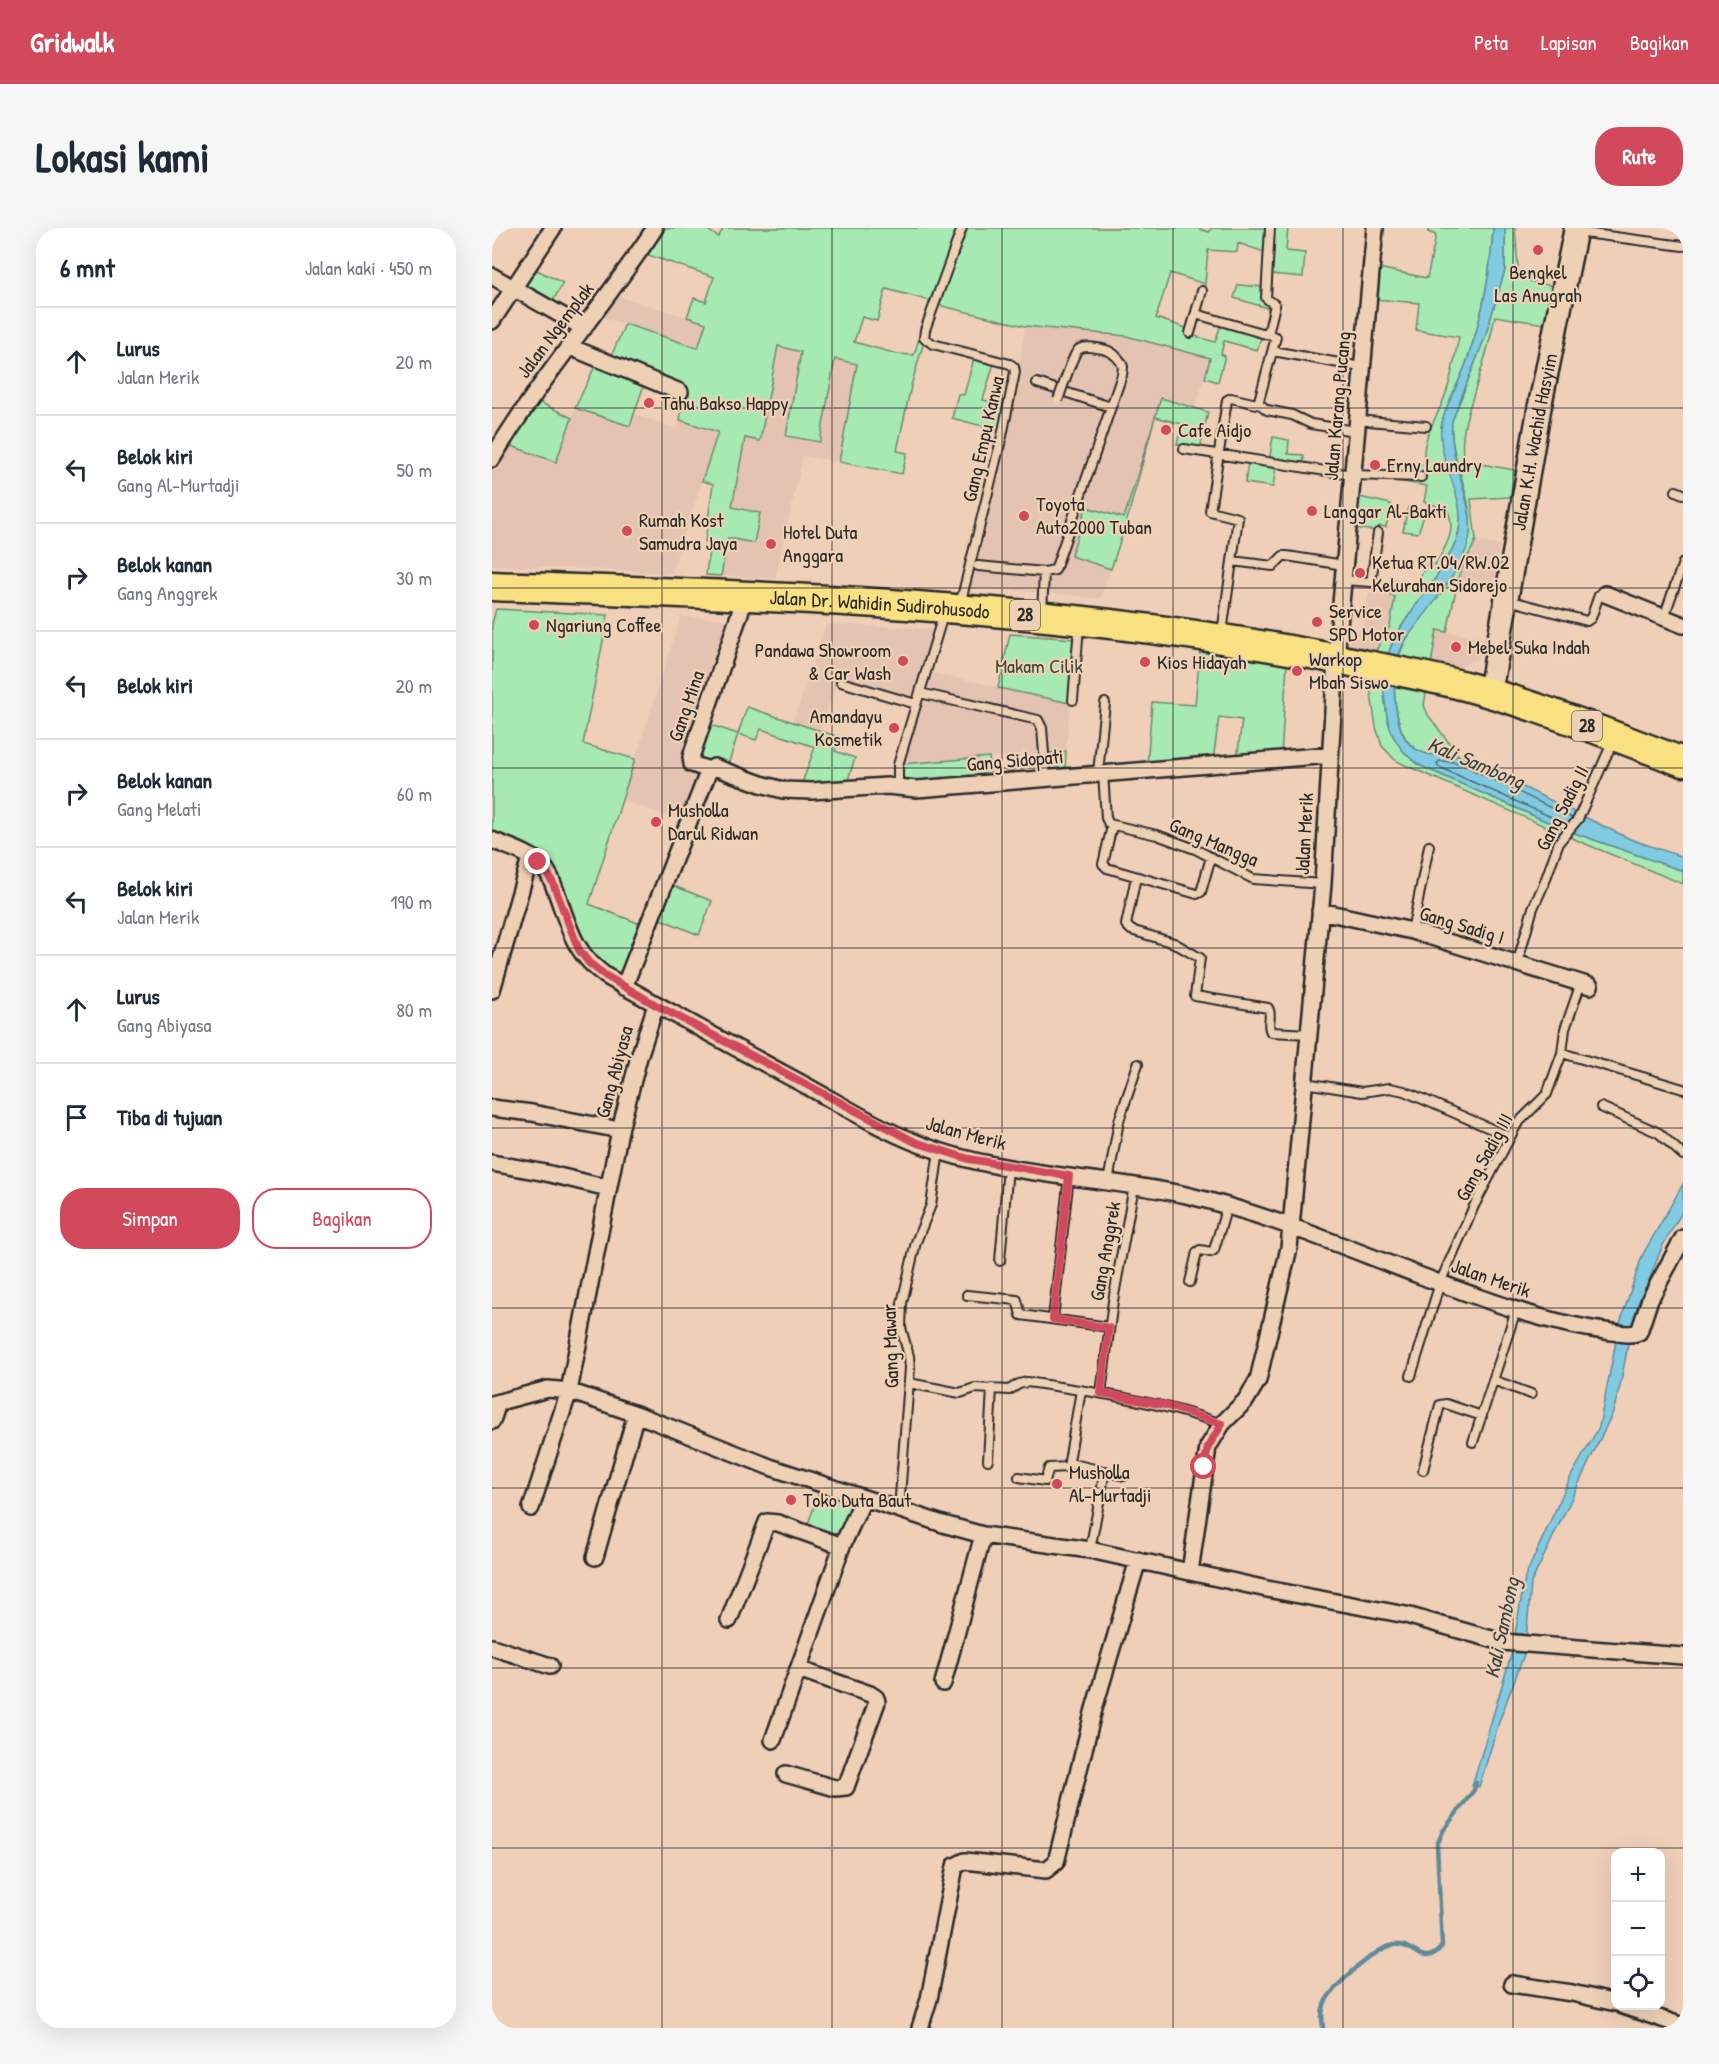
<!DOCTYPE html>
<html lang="id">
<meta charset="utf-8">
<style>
body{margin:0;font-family:"Patrick Hand",sans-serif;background:#f6f6f7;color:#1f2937}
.controls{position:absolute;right:18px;bottom:18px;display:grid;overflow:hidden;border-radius:12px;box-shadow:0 6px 24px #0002}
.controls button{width:54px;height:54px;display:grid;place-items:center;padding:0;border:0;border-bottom:2px solid #e0e1e3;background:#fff;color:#1f2937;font:30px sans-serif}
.stop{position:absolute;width:18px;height:18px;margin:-14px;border:4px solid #d1495b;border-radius:50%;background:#fff}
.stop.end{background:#d1495b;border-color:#fff;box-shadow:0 2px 6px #0008}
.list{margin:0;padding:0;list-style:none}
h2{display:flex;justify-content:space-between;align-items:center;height:78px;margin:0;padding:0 24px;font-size:26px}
h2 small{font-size:20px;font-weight:400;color:#747a83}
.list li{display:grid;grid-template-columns:39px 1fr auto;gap:18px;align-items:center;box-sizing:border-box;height:108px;padding:0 24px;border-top:2px solid #e0e1e3}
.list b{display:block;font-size:22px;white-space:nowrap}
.list p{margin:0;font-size:20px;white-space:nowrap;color:#747a83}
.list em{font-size:20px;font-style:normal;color:#747a83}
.actions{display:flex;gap:12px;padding:18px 24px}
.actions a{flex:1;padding:14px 0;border:2px solid #d1495b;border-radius:24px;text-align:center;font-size:21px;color:#d1495b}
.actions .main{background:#d1495b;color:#fff}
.icon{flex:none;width:33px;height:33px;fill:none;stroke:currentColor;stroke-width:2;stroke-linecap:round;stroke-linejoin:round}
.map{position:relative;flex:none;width:1191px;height:1800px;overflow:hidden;border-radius:24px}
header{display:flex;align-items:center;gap:36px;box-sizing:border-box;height:84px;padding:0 30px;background:#d1495b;color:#fff}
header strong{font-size:28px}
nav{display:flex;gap:33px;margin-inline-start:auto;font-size:21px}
.intro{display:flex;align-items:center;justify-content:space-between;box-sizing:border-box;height:144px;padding:0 36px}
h1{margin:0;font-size:42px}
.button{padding:15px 27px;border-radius:24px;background:#d1495b;color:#fff;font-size:21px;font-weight:700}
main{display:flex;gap:36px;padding:0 36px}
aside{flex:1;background:#fff;border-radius:24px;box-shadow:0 6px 24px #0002}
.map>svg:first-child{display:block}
.built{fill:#e5c3b3}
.green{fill:#a7e9b3;stroke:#698a6f;stroke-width:1.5}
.water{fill:#81cbe2;stroke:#5f8b99;stroke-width:1.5}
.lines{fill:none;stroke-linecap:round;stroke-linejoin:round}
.shore{stroke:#4d6b74;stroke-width:1.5}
.stream{stroke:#5f8b99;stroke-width:4.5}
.lane-casing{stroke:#2b2b2b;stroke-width:12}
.street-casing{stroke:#2b2b2b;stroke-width:20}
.secondary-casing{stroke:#2b2b2b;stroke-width:27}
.highway-casing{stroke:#2b2b2b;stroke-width:33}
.lane{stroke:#eed1b5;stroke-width:8}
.street{stroke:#eed1b5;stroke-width:15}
.secondary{stroke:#eed1b5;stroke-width:22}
.highway{stroke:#f9e181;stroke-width:28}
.lane-bridge-casing{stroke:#2b2b2b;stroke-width:12;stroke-linecap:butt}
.lane-bridge{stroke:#eed1b5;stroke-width:8}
.route{stroke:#d1495b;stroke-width:8}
.grid{fill:none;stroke:#2b2b2b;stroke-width:1.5;stroke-opacity:0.55}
.poi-dot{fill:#d1495b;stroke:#eed1b5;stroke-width:2}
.labels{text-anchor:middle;stroke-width:4.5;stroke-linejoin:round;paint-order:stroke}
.shield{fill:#eed1b5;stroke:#665d54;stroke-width:1.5}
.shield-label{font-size:18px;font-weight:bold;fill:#2b2b2b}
.poi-label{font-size:20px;fill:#2b2b2b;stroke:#eed1b5;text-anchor:start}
.street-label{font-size:20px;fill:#2b2b2b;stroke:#eed1b5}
.park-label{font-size:20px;fill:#3e483f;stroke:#eed1b5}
.water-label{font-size:21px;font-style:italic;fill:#384346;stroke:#eed1b5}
</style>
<header>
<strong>Gridwalk</strong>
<nav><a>Peta</a><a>Lapisan</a><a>Bagikan</a></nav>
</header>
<div class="intro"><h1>Lokasi kami</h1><a class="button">Rute</a></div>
<main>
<aside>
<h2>6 mnt<small>Jalan kaki · 450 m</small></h2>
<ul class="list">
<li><svg class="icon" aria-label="ahead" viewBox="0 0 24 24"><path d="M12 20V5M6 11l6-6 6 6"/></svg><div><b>Lurus</b><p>Jalan Merik</p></div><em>20 m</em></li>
<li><svg class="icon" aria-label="left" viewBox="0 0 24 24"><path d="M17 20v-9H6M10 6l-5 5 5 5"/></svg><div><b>Belok kiri</b><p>Gang Al-Murtadji</p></div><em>50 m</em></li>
<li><svg class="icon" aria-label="right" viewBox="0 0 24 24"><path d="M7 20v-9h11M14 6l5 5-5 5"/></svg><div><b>Belok kanan</b><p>Gang Anggrek</p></div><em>30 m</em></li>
<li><svg class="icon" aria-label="left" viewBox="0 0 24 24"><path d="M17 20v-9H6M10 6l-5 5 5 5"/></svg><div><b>Belok kiri</b></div><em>20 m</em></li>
<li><svg class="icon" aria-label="right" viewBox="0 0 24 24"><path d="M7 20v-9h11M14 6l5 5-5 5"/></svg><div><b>Belok kanan</b><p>Gang Melati</p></div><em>60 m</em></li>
<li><svg class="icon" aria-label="left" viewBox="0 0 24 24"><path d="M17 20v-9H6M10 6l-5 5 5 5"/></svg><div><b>Belok kiri</b><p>Jalan Merik</p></div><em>190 m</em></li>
<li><svg class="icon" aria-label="ahead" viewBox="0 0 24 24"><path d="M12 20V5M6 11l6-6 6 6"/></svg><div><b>Lurus</b><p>Gang Abiyasa</p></div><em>80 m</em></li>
<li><svg class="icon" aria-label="arrive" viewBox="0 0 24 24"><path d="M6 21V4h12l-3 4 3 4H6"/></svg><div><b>Tiba di tujuan</b></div></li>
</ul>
<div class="actions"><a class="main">Simpan</a><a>Bagikan</a></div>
</aside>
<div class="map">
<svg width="1191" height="1800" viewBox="0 0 1191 1800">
<rect width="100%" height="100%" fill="#f0cfb9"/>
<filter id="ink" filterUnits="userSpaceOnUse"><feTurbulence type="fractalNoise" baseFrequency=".0167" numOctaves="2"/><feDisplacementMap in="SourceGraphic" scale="12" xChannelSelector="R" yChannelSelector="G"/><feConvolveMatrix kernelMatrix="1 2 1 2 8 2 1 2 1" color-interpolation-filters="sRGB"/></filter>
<g filter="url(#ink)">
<path class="built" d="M123 67 214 95 206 120 107 88Z
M533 98 634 108 719 130 703 180 668 170 635 292 579 328 619 341 608 371 567 366 474 360 523 165Z
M286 118 309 123 294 208 328 214 343 131 366 136 347 234 311 228 283 350 229 348 236 310 262 315 240 280 253 210 268 212Z
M83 180 137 198 142 186 185 201 188 192 227 204 179 345 0 337V239L14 216 64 234Z
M984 313 1008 317 1001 356 966 351Z
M877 364 904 368 898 398 883 424 858 417 852 399 870 402Z
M189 388 240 392 192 538 211 545 192 593 130 573Z
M334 396 444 401 423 472 347 450 328 503 301 494Z
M945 402 991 410 987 429 966 440 939 436Z
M437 444 578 475 574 523 558 525 559 545 548 546 546 526 409 536Z"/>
<path class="green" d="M169 0H213L226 9 232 0H465L439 73 394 61 385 93 370 89 362 114 405 126 422 127 429 104 428 111 431 117 419 158 405 223 415 225 410 246 347 234 365 136 343 131 328 214 294 208 309 124 286 118 268 213 253 210 240 279 268 285 262 315 236 310 229 348 214 347 218 315 213 314 221 256 210 253 226 204 188 192 193 161 118 131 133 96 206 120 214 95 195 89 202 70 214 74 222 49 153 26Z
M474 0H705L717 4 719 0H774L775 25 746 15 745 24 716 22 713 56 678 45 664 90 697 101 696 106 723 114 730 94 770 107 765 122 732 113 729 126 733 128 726 154 713 150 718 130 634 108 533 98 446 77Z
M780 0H796L794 23 813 25 811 49 778 46Z
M937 0H1001C999 46 990 90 975 133 969 151 950 184 949 201 948 235 974 268 967 303 964 318 955 331 948 344 934 367 910 392 900 415 891 437 891 460 894 482 897 507 908 525 929 538L1074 602 1191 643V656L1096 617 913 537 903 532 890 518 884 499 877 453 883 424 898 398 903 369 898 368 901 352 925 355 936 334 943 337C954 318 965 303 955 281L932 274 935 258 875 248 900 245 901 236 933 237C927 211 946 190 954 165 960 148 963 127 967 109L924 102 927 75 883 71 886 40 935 50 944 7 936 4Z
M1013 0H1023L1027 51 1061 58 1052 96 1003 88C999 110 993 130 986 152 979 177 966 206 972 233L1023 242 1018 269 979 271 984 312 967 347 955 404 945 402 932 477 936 487 967 528C934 528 914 527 906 490 892 425 920 403 954 354 963 340 974 326 977 310 985 272 956 231 960 193L993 109 1013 42Z
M41 40 71 55 59 76 28 59Z
M746 57 773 59 772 74 781 77 779 81 742 70Z
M482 130 502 135 491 172 515 178 509 203 460 190 466 166 472 167Z
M105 134 153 154 138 198 83 180Z
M669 170 716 184 708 221 685 216 690 196 663 189 635 292 619 341 579 328 594 279 632 290Z
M43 172 80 190 64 234 14 216Z
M781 209 797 212 796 226 812 227 811 238 777 233Z
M756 235 784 239 781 259 753 255Z
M863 268 899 276 894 299 887 298 886 303 861 300Z
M916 279 934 282 926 305 911 303Z
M4 381 116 387 91 516 143 531 97 676 151 697 129 752 99 732 46 627 0 604V396Z
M518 406 583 411 578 475 506 460Z
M708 424 795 437 789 528 745 531 750 492 727 489 721 533 655 538 660 474 703 477Z
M255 479 347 509 343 523 363 530 355 555 309 558 323 519 269 501 264 512 246 506 235 540 201 529 213 495 246 506Z
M574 523 573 545H559L558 525Z
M497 529 499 550 408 554 409 536Z
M177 656 220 673 207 707 164 689Z
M328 1262 361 1273 348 1308 316 1296Z"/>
<path class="water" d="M1001 0H1013V42L993 109 960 193C957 220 969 249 975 275 978 285 979 297 978 307 973 341 932 386 912 414 909 421 905 428 904 436 900 457 902 507 922 520 934 529 953 528 967 528L1138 611 1191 629V643L1074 602 929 538C908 525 897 507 894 482 892 467 890 452 893 437 901 401 931 371 950 340 957 328 964 316 967 303 974 268 946 235 949 201 951 180 968 154 975 133 990 90 999 46 1001 0Z
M1191 956V982L1170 1019 1140 1096 1128 1158 1121 1184 1039 1355 1033 1424 1007 1494 987 1559 980 1558 1020 1424 1033 1349 1078 1250 1107 1199 1127 1098 1150 1028Z"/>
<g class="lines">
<path class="shore" d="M1075 596 947 539 945 535 948 533 965 534 1080 590"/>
<path class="stream" d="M831 1800C830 1792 829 1784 832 1777 837 1761 884 1720 901 1717 921 1713 931 1743 950 1718L945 1617 951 1603 982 1562 984 1555"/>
<g class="lane-casing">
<path id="lane" d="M1085 4 1191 18
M704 86 784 109 766 176
M698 105 710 63
M776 106 783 77 774 70 778 0
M781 123 869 139
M545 155 619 179
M865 192 934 198
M692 221 860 247 929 249
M1184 263 1191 266
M740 333 746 290 718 283 735 172 739 170 769 177 775 182 800 187 819 196 863 203
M486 338 552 344 563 342 630 147 631 139 629 134
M851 352 879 354 886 305
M1016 372 1095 393 1099 390 1107 367 1111 365
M468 377 510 208 523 144 522 139 518 136 441 116 432 110 433 102 470 0
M550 385 552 344
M1172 389 1191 335
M730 405 740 333 781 338 791 328H795L852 337
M349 454 424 476
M428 465 546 492 550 500 554 551
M581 472 587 399
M606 545 613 475
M611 545 614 590 617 596 665 607 703 621 761 651 831 656
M406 559V537L452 384
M620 598 611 636 615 640 705 666 709 664 719 629
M644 649 634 697 639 702 682 715 708 730 703 768 776 780C781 787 774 797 779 804L817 806
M920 703 937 618
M1025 736 1041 680 1052 656 1067 614 1086 591 1121 513
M1070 825 1191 861
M813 855 870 864 898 860 912 863 1018 909
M1109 879 1167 905 1191 927
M616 954 627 893 646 836
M508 1033 516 939
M698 1054 705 1024 708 1022 719 1024 722 1022 735 978
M475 1067 525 1072 529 1087 617 1099
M561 1091 577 948
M919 1148 948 1055 982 978 1025 896 1055 866 1070 825 1073 801 1089 755
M1001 1152 1039 1166
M417 1155 468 1165 483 1160 517 1162 527 1156 535 1154C602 1164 667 1173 730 1196
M609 1165 621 1073 642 958
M981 1214 1024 1082
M496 1232 500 1160
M577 1235 632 1248
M931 1242 948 1177 954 1176 990 1188
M527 1249 553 1253 557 1240 576 1239 589 1162
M407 1281 418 1140 417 1128 409 1100 410 1075 424 1014 439 977 447 923
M598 1322 613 1243"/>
</g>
<g class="street-casing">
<path id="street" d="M0 48 92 100
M0 93 61 0
M78 119 188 164
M0 231C48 150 111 79 163 0
M1113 366 1191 397
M217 542 222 539 269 556 291 562 319 563 395 558 425 561 838 527
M0 612C16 619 38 625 50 637 58 645 61 656 65 666 78 702 82 725 114 748 179 785 244 820 309 855 348 876 386 900 427 916 509 948 607 948 694 967 775 986 852 1019 929 1048 991 1071 1054 1096 1120 1104 1129 1105 1139 1108 1147 1104L1158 1071 1191 1010
M828 683 920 703 1098 758
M132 759 217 542 200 536 199 529 254 367
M0 762 38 630
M0 880 40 885 128 902
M0 935 54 945 116 960
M0 1176 56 1161 77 1163 144 1186 278 1239 451 1296 491 1307 598 1322 775 1361 914 1387 1010 1414 1191 1428
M0 1193 6 1175
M39 1280 77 1163 128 902 147 829 164 777
M103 1329 144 1186
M698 1344 716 1219 730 1196 754 1172 766 1152 797 1020 831 656 844 431 883 0
M237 1392 275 1294 286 1295 350 1318
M0 1419 58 1438
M451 1455 491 1307
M281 1512 350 1318 372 1270
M294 1546 343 1560 354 1559 385 1474 384 1470 378 1466 306 1441
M1020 1756 1080 1765 1124 1775
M1131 1778 1191 1798
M428 1800 437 1771 463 1638 473 1633 554 1642 564 1634 602 1481 646 1332"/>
</g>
<g class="secondary-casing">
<g id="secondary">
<path id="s1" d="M998 465 1047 182 1084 0"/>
</g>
</g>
<g class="highway-casing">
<g id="highway">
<path id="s2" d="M0 358C277 368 556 376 830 428 877 438 926 446 973 458 1047 478 1119 507 1191 534"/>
</g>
</g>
<use href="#lane" class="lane"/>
<use href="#street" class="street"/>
<use href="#secondary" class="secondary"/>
<use href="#highway" class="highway"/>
<g class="lane-bridge-casing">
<path id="lane-bridge" d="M566 172C570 162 580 128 586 122 590 118 599 119 605 120 615 121 623 125 629 134"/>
</g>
<use href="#lane-bridge" class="lane-bridge"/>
</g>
</g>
<g class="lines" filter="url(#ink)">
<path class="route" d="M46 634 53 641 61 655 87 722 97 735 114 748 164 777 423 914 477 931 577 948 561 1091 617 1100 609 1165 673 1177 730 1196 716 1219 712 1239"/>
</g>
<path class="grid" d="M170 0V1800M340 0V1800M510 0V1800M681 0V1800M851 0V1800M1021 0V1800M0 180H1191M0 360H1191M0 540H1191M0 720H1191M0 900H1191M0 1080H1191M0 1260H1191M0 1440H1191M0 1620H1191"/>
<g class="poi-dot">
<circle cx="1046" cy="22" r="6"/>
<circle cx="157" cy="175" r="6"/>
<circle cx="674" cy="202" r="6"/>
<circle cx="883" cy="237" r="6"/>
<circle cx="820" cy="283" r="6"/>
<circle cx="532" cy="288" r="6"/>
<circle cx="135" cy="303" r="6"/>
<circle cx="279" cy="316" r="6"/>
<circle cx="868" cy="345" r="6"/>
<circle cx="825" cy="394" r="6"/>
<circle cx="42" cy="397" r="6"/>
<circle cx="964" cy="419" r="6"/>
<circle cx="411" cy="433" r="6"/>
<circle cx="653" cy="434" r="6"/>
<circle cx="805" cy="443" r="6"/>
<circle cx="402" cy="500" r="6"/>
<circle cx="164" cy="594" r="6"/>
<circle cx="565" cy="1256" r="6"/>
<circle cx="299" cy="1272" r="6"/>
</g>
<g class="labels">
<g class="shield">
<rect x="518" y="372" width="30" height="30" rx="4.5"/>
<rect x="1080" y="483" width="30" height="30" rx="4.5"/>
</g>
<g class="shield-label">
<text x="533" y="393">28</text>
<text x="1095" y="504">28</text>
</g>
<g class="poi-label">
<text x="1046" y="51" text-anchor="middle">Bengkel<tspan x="1046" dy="23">Las Anugrah</tspan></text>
<text x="169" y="182">Tahu Bakso Happy</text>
<text x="686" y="209">Cafe Aidjo</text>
<text x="895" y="244">Erny Laundry</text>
<text x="544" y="283">Toyota<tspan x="544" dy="23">Auto2000 Tuban</tspan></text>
<text x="832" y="290">Langgar Al-Bakti</text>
<text x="147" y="299">Rumah Kost<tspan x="147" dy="23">Samudra Jaya</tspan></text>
<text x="291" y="311">Hotel Duta<tspan x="291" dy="23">Anggara</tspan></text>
<text x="880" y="341">Ketua RT.04/RW.02<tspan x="880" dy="23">Kelurahan Sidorejo</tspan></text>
<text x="837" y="390">Service<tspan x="837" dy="23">SPD Motor</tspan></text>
<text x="54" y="404">Ngariung Coffee</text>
<text x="976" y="426">Mebel Suka Indah</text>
<text x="399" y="429" text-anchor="end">Pandawa Showroom<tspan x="399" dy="23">&amp; Car Wash</tspan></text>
<text x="817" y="438">Warkop<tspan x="817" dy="23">Mbah Siswo</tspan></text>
<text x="665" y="441">Kios Hidayah</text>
<text x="390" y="495" text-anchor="end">Amandayu<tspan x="390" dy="23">Kosmetik</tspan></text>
<text x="176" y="589">Musholla<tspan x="176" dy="23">Darul Ridwan</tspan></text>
<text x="577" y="1251">Musholla<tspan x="577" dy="23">Al-Murtadji</tspan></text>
<text x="311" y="1279">Toko Duta Baut</text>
</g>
<g class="street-label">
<text transform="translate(63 102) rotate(-53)" y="7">Jalan Ngemplak</text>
<text transform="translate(845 178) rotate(-85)" y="7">Jalan Karang Pucang</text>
<text transform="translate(491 211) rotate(-77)" y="7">Gang Empu Kanwa</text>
<text dy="7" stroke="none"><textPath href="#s1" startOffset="255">Jalan K.H. Wachid Hasyim</textPath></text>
<text dy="7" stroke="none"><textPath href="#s2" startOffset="388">Jalan Dr. Wahidin Sudirohusodo</textPath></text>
<text transform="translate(194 478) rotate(-71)" y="7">Gang Mina</text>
<text transform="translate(523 532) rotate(-5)" y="7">Gang Sidopati</text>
<text transform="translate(1070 580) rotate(-63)" y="7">Gang Sadig II</text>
<text transform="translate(812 606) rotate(-87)" y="7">Jalan Merik</text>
<text transform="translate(722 614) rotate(23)" y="7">Gang Mangga</text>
<text transform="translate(970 697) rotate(17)" y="7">Gang Sadig I</text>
<text transform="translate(122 844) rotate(-75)" y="7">Gang Abiyasa</text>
<text transform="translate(474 905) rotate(15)" y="7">Jalan Merik</text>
<text transform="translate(992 929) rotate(-61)" y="7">Gang Sadig III</text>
<text transform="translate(613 1023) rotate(-80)" y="7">Gang Anggrek</text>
<text transform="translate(999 1050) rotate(19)" y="7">Jalan Merik</text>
<text transform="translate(398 1118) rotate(-92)" y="7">Gang Mawar</text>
</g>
<g class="park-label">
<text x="547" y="445">Makam Cilik</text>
</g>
<g class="water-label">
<text transform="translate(984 535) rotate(23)" y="7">Kali Sambong</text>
<text transform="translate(1010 1400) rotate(-78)" y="7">Kali Sambong</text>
</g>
</g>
</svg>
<div class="controls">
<button>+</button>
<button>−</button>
<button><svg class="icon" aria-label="locate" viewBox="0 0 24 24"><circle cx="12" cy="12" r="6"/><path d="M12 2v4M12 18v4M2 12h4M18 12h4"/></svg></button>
</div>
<div class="stop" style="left:712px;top:1239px"></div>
<div class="stop end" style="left:46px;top:634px"></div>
</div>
</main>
